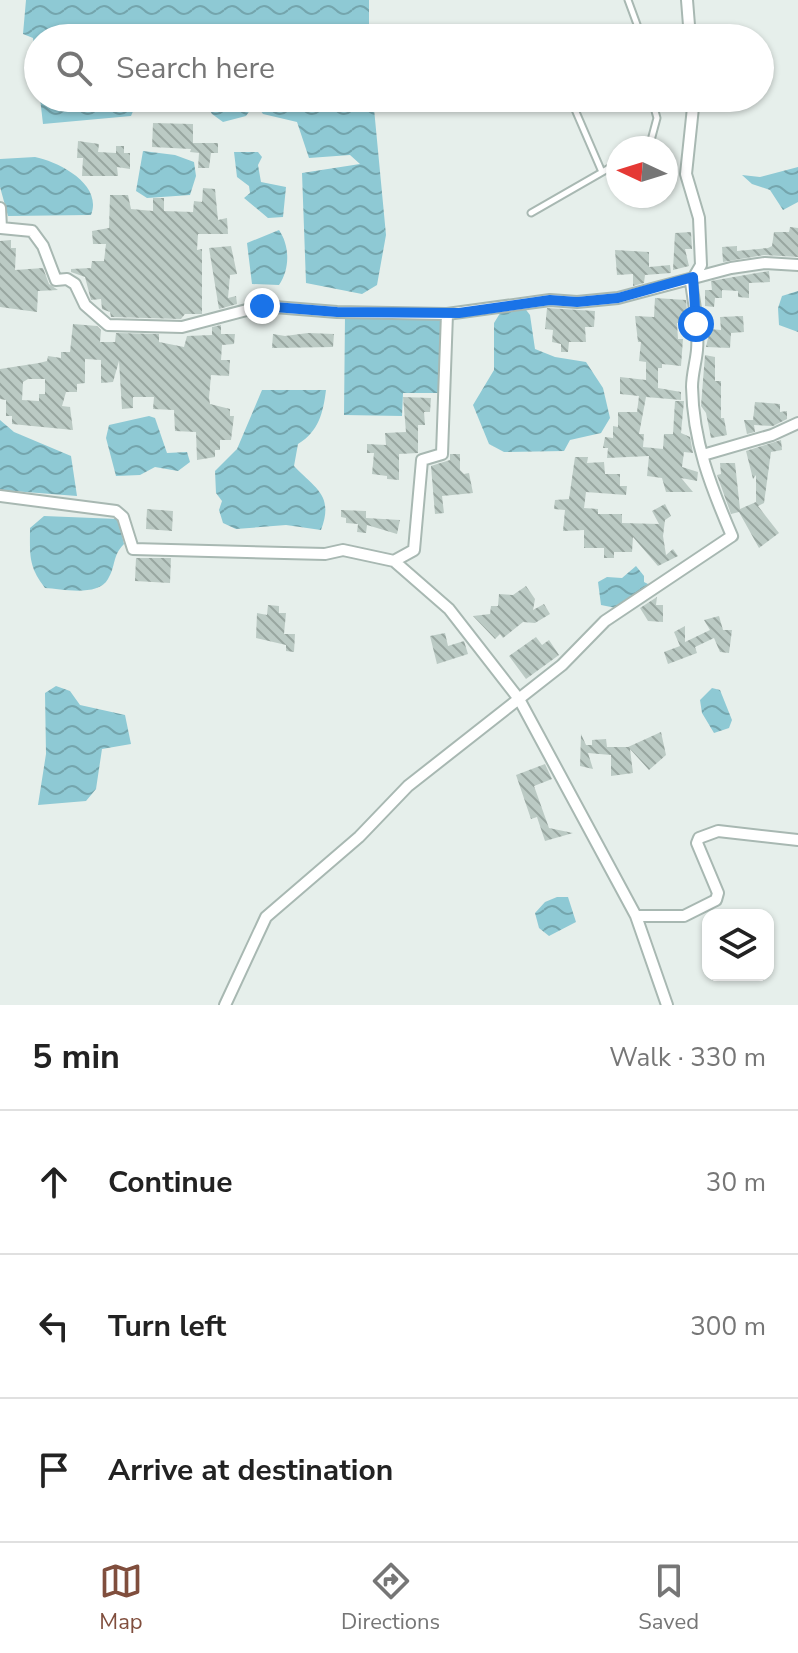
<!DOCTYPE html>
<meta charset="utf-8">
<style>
body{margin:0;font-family:"Nunito Sans",sans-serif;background:#f2f2f2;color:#222}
.controls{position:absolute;right:24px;bottom:24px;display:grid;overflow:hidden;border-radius:16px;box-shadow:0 2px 6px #0004}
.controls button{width:72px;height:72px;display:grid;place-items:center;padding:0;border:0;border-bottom:2px solid #e0e0e0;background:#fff;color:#222;font:40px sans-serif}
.compass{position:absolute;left:606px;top:136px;width:72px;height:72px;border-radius:50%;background:#fff;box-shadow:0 2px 6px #0004;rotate:274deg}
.stop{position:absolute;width:24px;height:24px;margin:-18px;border:6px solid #1a73e8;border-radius:50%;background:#fff}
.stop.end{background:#1a73e8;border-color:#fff;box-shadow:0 2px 8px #0008}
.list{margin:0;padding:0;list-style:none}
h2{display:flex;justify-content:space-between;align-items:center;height:104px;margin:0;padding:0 32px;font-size:34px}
h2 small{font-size:26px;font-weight:400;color:#767676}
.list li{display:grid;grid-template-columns:52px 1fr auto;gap:24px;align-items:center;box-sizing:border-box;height:144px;padding:0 32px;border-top:2px solid #e0e0e0}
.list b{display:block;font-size:30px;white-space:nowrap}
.list em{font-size:26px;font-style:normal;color:#767676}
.icon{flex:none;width:44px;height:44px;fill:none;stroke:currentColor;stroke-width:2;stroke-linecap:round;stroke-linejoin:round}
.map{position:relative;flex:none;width:798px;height:1005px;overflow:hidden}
.search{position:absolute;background:#fff;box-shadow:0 2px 6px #0004;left:24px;right:24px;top:24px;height:88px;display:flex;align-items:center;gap:20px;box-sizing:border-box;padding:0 28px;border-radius:44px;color:#767676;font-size:30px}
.sheet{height:536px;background:#fff}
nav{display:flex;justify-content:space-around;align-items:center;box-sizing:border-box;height:112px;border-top:2px solid #e0e0e0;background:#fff;font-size:22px;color:#767676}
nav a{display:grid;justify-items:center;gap:4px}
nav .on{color:#804e3d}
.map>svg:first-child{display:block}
.water{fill:url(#water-waves)}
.building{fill:url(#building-back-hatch);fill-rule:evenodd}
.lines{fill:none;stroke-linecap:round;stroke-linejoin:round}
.service-casing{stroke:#a8b8b2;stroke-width:9}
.minor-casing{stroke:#a8b8b2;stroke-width:14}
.service{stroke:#fff;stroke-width:5}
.minor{stroke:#fff;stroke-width:10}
.route{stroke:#1a73e8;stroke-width:10}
</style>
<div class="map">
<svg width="798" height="1005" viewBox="0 0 798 1005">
<defs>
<pattern id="water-waves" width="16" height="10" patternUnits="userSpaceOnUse" patternTransform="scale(2)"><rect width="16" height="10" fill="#8ec9d4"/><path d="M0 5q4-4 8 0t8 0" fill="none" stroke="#74a5ad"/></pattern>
<pattern id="building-back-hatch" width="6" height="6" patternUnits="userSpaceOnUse" patternTransform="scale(2)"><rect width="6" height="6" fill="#bbcac4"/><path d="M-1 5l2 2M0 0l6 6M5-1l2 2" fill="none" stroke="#98a6a0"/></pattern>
</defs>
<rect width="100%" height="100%" fill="#e6efeb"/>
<path class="water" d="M26 0H369V38H38V82L33 38 23 34Z
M40 98H145L137 102 131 116 43 124Z
M202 98H373L386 235 377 285 362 294 306 283 302 173 360 164 350 155 309 158 297 122 263 114 255 103 246 116 223 122 212 114Z
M143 151 175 155 194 162 196 176 190 195 147 198 136 191Z
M234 152H258L262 157 258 165 261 182 286 187 283 217 268 218 244 198 250 193 249 186 237 177Z
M35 157C59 162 103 184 91 215L8 216 0 187V159Z
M798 167V202L783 210 770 190 752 184 742 175 760 177Z
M279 230C290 246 290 269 279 285L252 284 247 243Z
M798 291V332L779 325 778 308 782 296Z
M523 306 530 315 535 349 555 357 586 362 603 388 610 418 601 433 570 440 564 451 504 452 489 444 473 405 494 370V323L502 310Z
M345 316 441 317 440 393H403L402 416 344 415Z
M262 390H326C323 413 319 431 298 444L294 466C316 489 334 495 321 530L286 525 236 529 223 523 219 510 222 501 216 493 215 471 237 449Z
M149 416 155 418 167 453 187 452 190 462 178 471 155 467 140 475 116 476 106 438 109 425Z
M0 420 14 432 71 456 77 496 0 490Z
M44 516 118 519 124 544C112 556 116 566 108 579 98 597 62 589 45 588 28 566 30 555 30 528Z
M636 566 644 576V582L650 585 648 588 616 608 601 605 598 582 607 577 622 578Z
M56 686 70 691 80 705 125 715 131 744 102 749 96 789 86 801 38 805 46 754 45 693Z
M712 688 720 690 732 720 729 728 714 733 702 713 700 700Z
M557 897H568L576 922 549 936 539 928 535 913 545 902Z"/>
<path class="building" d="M153 123 193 124V143H218V153H211L209 168H198L199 153 190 152 191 149 152 147Z
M78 141 99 144 98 152 116 153V146H124V153H130V169L117 167 118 176H82L83 158H77Z
M203 188 215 189 218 220 227 218 228 234H198L197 250 202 249V314H185L181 319 111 317 110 312 102 309 101 299 91 300 85 277 71 272V269L91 268 92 261H104L106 244H93L92 231 109 228 110 195H128L131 209 153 211V198H164V211L193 212 194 201 202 202Z
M790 227 798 228V257L764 255 723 262 722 247 737 246V251L768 248 772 246 774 232H789Z
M691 232 692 249H685L689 266 673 270 675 233Z
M11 240V248H16L15 270 43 268 49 284 58 290 38 291 37 312 0 307V241Z
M231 246 237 274 230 275 228 298 236 296 237 304 219 309 209 248Z
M615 250 649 252V267L670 265 671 273 645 275 644 283 633 286V274L617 275Z
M769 271 770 282 749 283V298L738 297V291L722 290V298H715L714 307 705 306V290H712L711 281Z
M655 298 686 300 688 322 677 323 678 339H683L681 366 662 364V368H658V388L681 392V400L646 397 639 434H644L643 447 663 449 664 434H673L675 401H684L681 433 690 437 693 453 684 452 682 467 698 472 697 481 681 478 693 492H666L662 478 647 476 649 456 607 458 608 448H603L605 437 613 438V426L618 427V412H637L639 396 620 394V377L646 380V362L639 361 641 342H638L635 316 654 317Z
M547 308 595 311 594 327H585L586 342H569L568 352H561V344L552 342 553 330 545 329Z
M743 316 744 332 731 333 730 348 706 347 710 329 721 330 720 317Z
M73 324 97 326 101 330 100 342H115L116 333 159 334V342L184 347 187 336 212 335V327L221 325V334H235L234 344 222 345 221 360H230L229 376 211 375 209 398 210 404 230 409V416H234L231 440H220V450H215V457L197 460 196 432 175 431 174 410 153 409 154 397H133V408L122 409 119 361 113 382 101 383V360L85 359V383L77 384V392H66L62 406 70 407 73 430 12 424V416H6V400L0 399V369L39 363 47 361 48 356 61 358V352H70ZM28 379H45V394H39V401L22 400 23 382Z
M308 333 334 334 333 347 272 348 273 334 285 336Z
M705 355 715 357V381H721V418H724L727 435 711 438 706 413 701 406Z
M403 397 431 398 430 412H424L425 425H418V453L399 454V480L387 479V476L372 474 374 453H367V444L386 445 385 433 406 432Z
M755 402 780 404V412L787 411V419L773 426 754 425 755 432 747 434 744 420H753Z
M781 440 782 450 771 452 764 503 758 506 779 533 759 548 739 512 731 514 717 475 721 474 720 463H735L740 509 756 502V475L753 479 746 451Z
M450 454H460V470L464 474 469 473 473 493 442 496 444 513 435 514 431 466 450 460Z
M575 457H588L587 463 604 462 605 474H620V486H627L626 495 586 492 584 508 598 509V514H622V523L659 524 652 511 665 504 671 516 665 520 663 536 666 555 673 549 678 556 658 566 633 537 632 552H614V558H604V548H584V530L563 531 565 510 554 509 555 500 569 499Z
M147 509 173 511 172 531 146 529Z
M341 510 366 511V518L400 520 397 534 367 525 366 533 357 532 358 524 346 523V518L341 517Z
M133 558H171L170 583 135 581 136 558Z
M526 586 535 599 533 610 544 604 550 614 535 623 523 622 503 638 500 634 495 639 473 616 490 614 491 606H498L499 594 513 595Z
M657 597 656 605H663V622L648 621 640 608Z
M268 605 279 606V613H286L284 634H295L294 652 286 651V645L256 638 257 613 267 615Z
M719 616 723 630H732L729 653 720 652 714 638 695 647 697 653 668 664 664 652 680 646 674 632 685 626V642L710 630 704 620Z
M445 633 448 646 464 641 468 654 437 664 430 636Z
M536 637 542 645 549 640 559 655 526 679 509 656Z
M661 732 666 755 649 770 630 749 633 773 611 776V755L588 753 593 769 580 766 581 734 586 745H592V740L606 739 607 747H628Z
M545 764 552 779 534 786 549 828 573 833 545 841 537 817 531 819 516 775Z"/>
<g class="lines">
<g class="service-casing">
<path id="service" d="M628 0 642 38
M570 98 602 172
M644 148 650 144 657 118 653 104 670 98
M531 213 618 163"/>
</g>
<g class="minor-casing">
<path id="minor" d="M687 0 690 38
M0 208 1 228 32 231 43 246 56 280 67 279 75 284 85 305 108 325 182 327 262 306 337 312 447 314 550 300 577 302 618 298 731 268 765 263 798 265
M703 455 772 435 798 423
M0 496 116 511 123 517 133 549 325 554 343 550 394 561 449 609 519 699 636 916 667 1005
M394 561 414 550 422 460 442 454 447 314
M636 916H684L716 900 718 893 697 843 699 838 718 831 798 840
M225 1005 266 917 359 837 408 786 562 665 605 621 732 536C711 487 693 442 692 387 692 374 696 362 697 350 699 327 694 304 691 282L701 265 699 218 686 174 694 98"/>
</g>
<use href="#service" class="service"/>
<use href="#minor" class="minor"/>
</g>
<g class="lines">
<path class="route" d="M262 306 337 312 459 313 550 300 577 302 618 298 693 277 696 324"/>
</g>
</svg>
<div class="controls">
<button><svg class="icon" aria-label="layers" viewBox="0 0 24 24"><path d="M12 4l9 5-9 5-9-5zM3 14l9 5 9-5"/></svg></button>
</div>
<svg class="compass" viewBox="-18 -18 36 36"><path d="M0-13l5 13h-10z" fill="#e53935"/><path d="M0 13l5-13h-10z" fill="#767676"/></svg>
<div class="stop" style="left:696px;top:324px"></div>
<div class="stop end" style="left:262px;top:306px"></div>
<div class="search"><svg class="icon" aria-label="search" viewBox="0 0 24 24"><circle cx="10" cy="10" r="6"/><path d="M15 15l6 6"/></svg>Search here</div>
</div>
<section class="sheet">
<h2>5 min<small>Walk · 330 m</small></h2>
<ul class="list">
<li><svg class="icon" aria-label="ahead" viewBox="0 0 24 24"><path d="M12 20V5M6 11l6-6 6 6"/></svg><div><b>Continue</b></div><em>30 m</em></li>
<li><svg class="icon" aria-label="left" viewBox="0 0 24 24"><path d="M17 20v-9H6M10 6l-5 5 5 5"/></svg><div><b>Turn left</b></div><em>300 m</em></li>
<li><svg class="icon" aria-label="arrive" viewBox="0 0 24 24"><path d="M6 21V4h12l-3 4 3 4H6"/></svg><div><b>Arrive at destination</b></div></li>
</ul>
</section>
<nav>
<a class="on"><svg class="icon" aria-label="map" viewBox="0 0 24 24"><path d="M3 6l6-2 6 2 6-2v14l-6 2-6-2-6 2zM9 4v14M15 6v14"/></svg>Map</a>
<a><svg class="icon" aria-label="directions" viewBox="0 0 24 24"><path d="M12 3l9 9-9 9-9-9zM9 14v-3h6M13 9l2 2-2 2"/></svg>Directions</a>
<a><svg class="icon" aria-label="saved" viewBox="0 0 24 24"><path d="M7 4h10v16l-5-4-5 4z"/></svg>Saved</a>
</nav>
